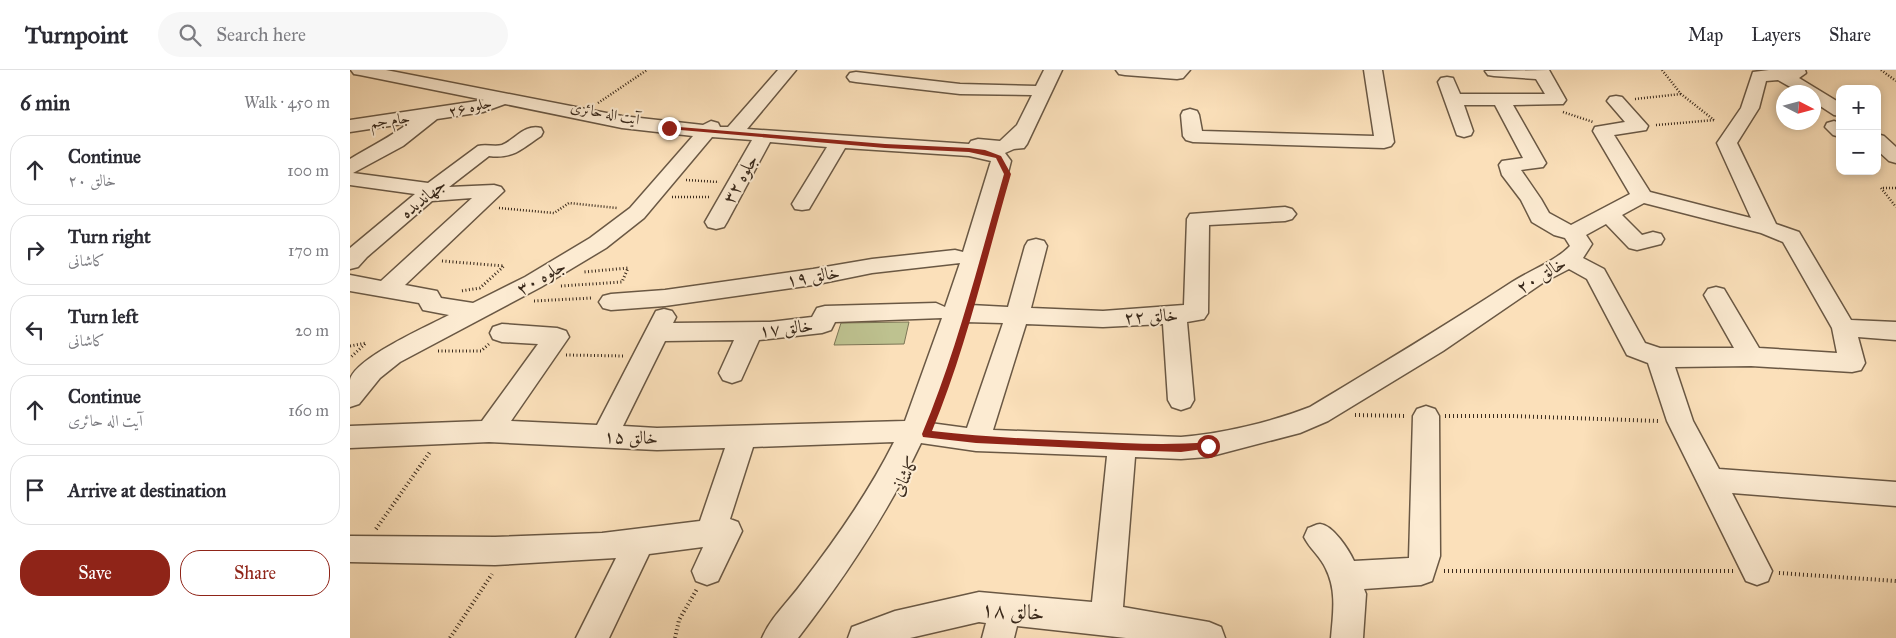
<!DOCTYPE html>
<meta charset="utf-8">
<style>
body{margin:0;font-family:"IM FELL Great Primer",Amiri,serif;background:#f7f7f7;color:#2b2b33}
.controls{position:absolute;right:15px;top:15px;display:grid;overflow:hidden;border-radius:10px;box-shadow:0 2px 8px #0003}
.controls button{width:45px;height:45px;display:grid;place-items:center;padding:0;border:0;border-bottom:1px solid #e1e1e2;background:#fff;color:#2b2b33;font:25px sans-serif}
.compass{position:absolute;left:1426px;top:15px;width:45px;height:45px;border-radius:50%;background:#fff;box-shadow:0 2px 8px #0003;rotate:96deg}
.stop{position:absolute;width:15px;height:15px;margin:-11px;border:4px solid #8f2418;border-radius:50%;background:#fff}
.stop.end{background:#8f2418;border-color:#fff;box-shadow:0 1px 5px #0008}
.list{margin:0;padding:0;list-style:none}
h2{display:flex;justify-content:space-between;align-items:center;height:65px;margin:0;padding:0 20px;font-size:21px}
h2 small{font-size:16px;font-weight:400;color:#7c7c81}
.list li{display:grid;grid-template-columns:32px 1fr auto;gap:15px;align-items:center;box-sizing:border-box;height:70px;margin:0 10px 10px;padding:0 10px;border:1px solid #e1e1e2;border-radius:20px}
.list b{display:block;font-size:19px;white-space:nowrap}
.list p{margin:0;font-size:16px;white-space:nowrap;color:#7c7c81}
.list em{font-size:16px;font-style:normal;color:#7c7c81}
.actions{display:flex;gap:10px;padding:15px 20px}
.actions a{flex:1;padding:11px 0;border:1px solid #8f2418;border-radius:20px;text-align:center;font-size:18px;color:#8f2418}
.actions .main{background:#8f2418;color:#fff}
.icon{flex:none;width:28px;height:28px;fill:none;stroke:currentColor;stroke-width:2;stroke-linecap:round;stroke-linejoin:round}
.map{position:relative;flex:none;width:1546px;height:568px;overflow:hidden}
header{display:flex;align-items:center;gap:30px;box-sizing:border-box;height:70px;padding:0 25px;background:#fff;border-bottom:1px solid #e1e1e2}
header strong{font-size:24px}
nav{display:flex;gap:28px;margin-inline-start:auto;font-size:18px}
.search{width:350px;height:45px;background:#f7f7f7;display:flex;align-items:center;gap:12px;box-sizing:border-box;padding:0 18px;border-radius:28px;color:#7c7c81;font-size:19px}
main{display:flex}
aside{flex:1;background:#fff}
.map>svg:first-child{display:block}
.green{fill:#bec290;stroke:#7c7656}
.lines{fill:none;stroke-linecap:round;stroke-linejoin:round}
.minor-casing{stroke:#6a5844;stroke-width:3}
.path-far2{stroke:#3a2a1c;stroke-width:2.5;stroke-dasharray:1 2;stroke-linecap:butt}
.path-far1{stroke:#3a2a1c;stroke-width:3;stroke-dasharray:1 2.5;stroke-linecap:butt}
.path{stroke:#3a2a1c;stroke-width:4;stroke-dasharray:1 3;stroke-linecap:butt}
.minor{fill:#fcebd2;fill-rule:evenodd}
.route{fill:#8f2418}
.labels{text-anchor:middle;stroke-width:4;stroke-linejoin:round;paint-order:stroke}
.far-street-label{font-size:15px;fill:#3a2a1c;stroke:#fcebd2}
.street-label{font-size:18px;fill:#3a2a1c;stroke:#fcebd2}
.near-street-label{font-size:21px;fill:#3a2a1c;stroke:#fcebd2}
</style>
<header>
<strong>Turnpoint</strong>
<div class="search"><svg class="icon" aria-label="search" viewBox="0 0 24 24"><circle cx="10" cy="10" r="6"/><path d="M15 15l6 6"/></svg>Search here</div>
<nav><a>Map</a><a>Layers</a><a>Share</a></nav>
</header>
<main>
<aside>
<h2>6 min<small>Walk · 450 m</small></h2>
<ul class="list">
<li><svg class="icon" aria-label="ahead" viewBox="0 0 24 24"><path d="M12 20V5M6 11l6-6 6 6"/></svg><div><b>Continue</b><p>خالق ۲۰</p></div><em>100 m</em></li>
<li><svg class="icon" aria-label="right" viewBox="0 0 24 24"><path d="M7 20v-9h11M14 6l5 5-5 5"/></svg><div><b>Turn right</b><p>کاشانی</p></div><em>170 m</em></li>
<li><svg class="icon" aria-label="left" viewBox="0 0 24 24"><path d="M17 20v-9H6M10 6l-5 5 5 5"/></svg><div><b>Turn left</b><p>کاشانی</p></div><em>20 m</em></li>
<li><svg class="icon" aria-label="ahead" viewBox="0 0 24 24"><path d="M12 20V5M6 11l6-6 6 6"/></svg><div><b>Continue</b><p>آیت اله حائری</p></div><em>160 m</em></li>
<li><svg class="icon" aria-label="arrive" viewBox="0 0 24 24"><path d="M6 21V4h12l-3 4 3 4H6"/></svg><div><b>Arrive at destination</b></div></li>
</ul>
<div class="actions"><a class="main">Save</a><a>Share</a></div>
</aside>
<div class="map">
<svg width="1546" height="568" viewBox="0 0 1546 568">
<rect width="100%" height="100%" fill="#fbe0ba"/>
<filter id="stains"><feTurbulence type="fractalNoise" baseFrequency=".004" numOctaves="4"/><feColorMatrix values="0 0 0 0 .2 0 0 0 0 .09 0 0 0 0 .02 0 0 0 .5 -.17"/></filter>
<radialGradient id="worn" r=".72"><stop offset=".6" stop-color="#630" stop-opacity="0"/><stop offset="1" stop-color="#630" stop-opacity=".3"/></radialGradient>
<path class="green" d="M559 252 554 274 484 275 491 253Z"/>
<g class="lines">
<g class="minor-casing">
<path id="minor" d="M1 0H36L272 46 353 55 361 51 368 53 370 57H378L428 0H446L397 59 619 74 621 71 628 69 650 71 667 55 682 25 610 24 506 12 500 11 497 7 500 3 506 2 610 14 686 16 694 0H712L677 74 674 78 664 79 655 83 661 91 651 130 620 235 658 237 675 176 678 171 686 169 694 171 697 176 681 238 753 241 834 235 837 149 840 144 935 137 942 139 946 144 942 149 935 151 859 155 858 243 854 249 837 252 844 330 840 337 831 340 822 337 818 330 813 254 753 257 676 254 643 360 831 367C871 364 922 352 960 337 1028 296 1095 256 1162 212 1181 200 1204 192 1220 176L1215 168 1204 165 1182 152 1171 130 1152 105 1149 95 1152 91 1173 88 1145 35H1114L1123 61 1121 65 1114 67 1107 65 1088 12 1091 8 1097 7 1103 8 1110 24H1195L1186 9 1144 6 1138 5 1135 1 1199 0 1216 30 1213 34 1163 35 1196 93 1193 97 1171 100 1191 129 1199 143 1221 155 1280 124 1243 61 1245 57 1275 52 1257 31 1260 27 1266 26 1272 27 1298 56 1296 60 1264 65 1300 122 1401 148 1367 73 1391 38 1403 2 1419 0H1455L1456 3 1449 8 1490 33V46L1484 45 1464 32V22H1449L1428 10 1416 11 1409 38 1387 73 1426 154 1449 162 1501 250 1546 252V270L1508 267 1515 293 1511 300 1502 302 1401 296 1325 297 1343 351 1369 399 1546 412V436L1382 423 1422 501 1418 511 1407 515 1396 511 1317 351 1298 293 1277 285 1237 209 1219 199 1194 212 1093 281 978 351 950 363 858 387 831 389 785 387 773 537 859 552 871 557 875 568H776L667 556 664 568H632L636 553 629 552 560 568H498L502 557 545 541 629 522 742 532 757 386 626 381 571 373C538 443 495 507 448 568H412C421 547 439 531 452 513 486 469 519 422 544 372L403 377 380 449 388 452 392 461 368 511 357 515 346 511 342 501 353 477 299 484 259 568H226L266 488 145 495 0 492V466L145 467 252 463 350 451 375 378 307 380 139 372 0 378V356L132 351 188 274 152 272 143 269 140 263 143 257 152 254 207 258 216 261 219 267 161 351 247 355 306 241 314 239 322 241 326 247 323 253 420 252 462 247 467 238 475 236 586 233 595 237 610 193 522 203 463 215 315 236 261 240 253 238 249 232 253 226 261 224 315 220 463 199 522 189 605 180 613 182 641 91 619 86 495 78 459 139 452 140 445 139 442 134 477 77 420 72 377 152 374 157 366 159 358 157 355 152 402 70 362 67 294 148 256 178 191 217 50 292 30 308 9 334 0 337C0 329 0 318 0 310 5 288 78 256 99 245L73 240 69 233 0 221V205L31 211 122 128 82 131 17 187 8 197 0 199V178L65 124 0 115V89C20 77 40 67 59 53L0 62V50L134 30 10 5 4 4ZM155 34 272 58 343 66 280 138 240 168 175 207 123 233 91 228 87 221 55 215 154 121 151 117 144 115 99 117 139 86C164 89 171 79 191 66L193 62 191 58C174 54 166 69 152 75 145 77 136 74 128 76L78 113 3 103 53 76 87 49 133 42ZM1294 133 1411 163 1433 172 1482 258 1487 283 1409 278 1374 219 1366 217 1358 219 1354 225 1384 278H1310L1295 273 1254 199 1233 188 1242 174 1236 165 1256 154 1279 178 1287 180 1311 174 1314 169 1311 164 1303 162 1292 165 1272 145ZM592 248 555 351 307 358 273 356 315 271 384 270 369 303 373 310 382 313 391 310 409 270 472 263 481 260 485 252ZM615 252 653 253 617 358 580 353 586 340Z
M766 0H840L833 8 827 9 775 5 769 4Z
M1014 0H1032L1044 72 1041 76 1034 78 843 72 836 70 833 66 831 45 833 41 840 39 847 41 849 45 852 61 1024 66Z
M1484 51 1490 53V67L1483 65 1475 57 1477 53Z
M1527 64 1534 66 1546 77V93L1539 91 1527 80Z
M1076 336 1085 339 1089 346 1090 486 1082 511 1071 515 1014 519 1016 524 1013 568H981C983 544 987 521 976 499 971 487 960 479 954 467L958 458C962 457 966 454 970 454 983 455 999 480 1004 491L1059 488 1063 346 1067 339Z"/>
</g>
<path class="path-far2" d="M1312 0 1331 24 1364 50
M1531 0 1546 11
M1285 29 1331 24
M248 33 297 0
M1213 42 1243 52
M1306 55 1365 50
M336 110 369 112
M1546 118H1531L1546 137
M322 127H361
M149 138 204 143 219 133 267 138"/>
<path class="path-far1" d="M92 191 154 196 130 218 111 221
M211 216 272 212 278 198 234 202
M184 231 242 228
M0 276 16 273 0 288
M88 281H131L139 274
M216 285 275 286"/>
<path class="path" d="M1005 345 1057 346
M1095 346H1162L1309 351
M26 459 80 382
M1094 501H1383
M1429 503 1546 511
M100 568 142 504
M325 568 329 550 347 519"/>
<use href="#minor" class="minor"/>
</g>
<path class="route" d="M317 56 535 74 619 78 635 80 651 86 661 104C636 190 616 279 582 361 632 367 681 369 731 371 774 373 816 376 858 372L863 376 861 378 831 382 772 380 626 373 573 367 572 364C607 281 629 191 654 104L646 88 619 82 535 78 319 59Z"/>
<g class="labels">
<g class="far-street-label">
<text transform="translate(120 37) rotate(-13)" y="5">جلوه ۲۶</text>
<text transform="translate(255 43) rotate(11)" y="5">آیت اله حائری</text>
<text transform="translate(40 50) rotate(-7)" y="5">جام جم</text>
</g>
<g class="street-label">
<text transform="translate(390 109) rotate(-61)" y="6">جلوه ۳۲</text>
<text transform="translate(73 128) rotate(-39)" y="6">جهاندیده</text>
<text transform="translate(1191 205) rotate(-31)" y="6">خالق ۲۰</text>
<text transform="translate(463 206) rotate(-9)" y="6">خالق ۱۹</text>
<text transform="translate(191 207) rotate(-30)" y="6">جلوه ۳۰</text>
<text transform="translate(801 246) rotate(-3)" y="6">خالق ۲۲</text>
<text transform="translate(436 258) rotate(-6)" y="6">خالق ۱۷</text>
<text transform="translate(281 367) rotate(2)" y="6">خالق ۱۵</text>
<text transform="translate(555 406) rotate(-62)" y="6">کاشانی</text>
</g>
<g class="near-street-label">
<text transform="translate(663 541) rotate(4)" y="7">خالق ۱۸</text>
</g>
</g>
<rect width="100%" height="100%" filter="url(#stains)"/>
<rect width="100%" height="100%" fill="url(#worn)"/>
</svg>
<div class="controls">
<button>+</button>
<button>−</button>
</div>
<svg class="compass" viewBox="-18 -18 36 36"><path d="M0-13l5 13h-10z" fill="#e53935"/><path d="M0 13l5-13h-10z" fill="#7c7c81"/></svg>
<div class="stop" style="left:858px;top:376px"></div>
<div class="stop end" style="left:319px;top:58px"></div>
</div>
</main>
